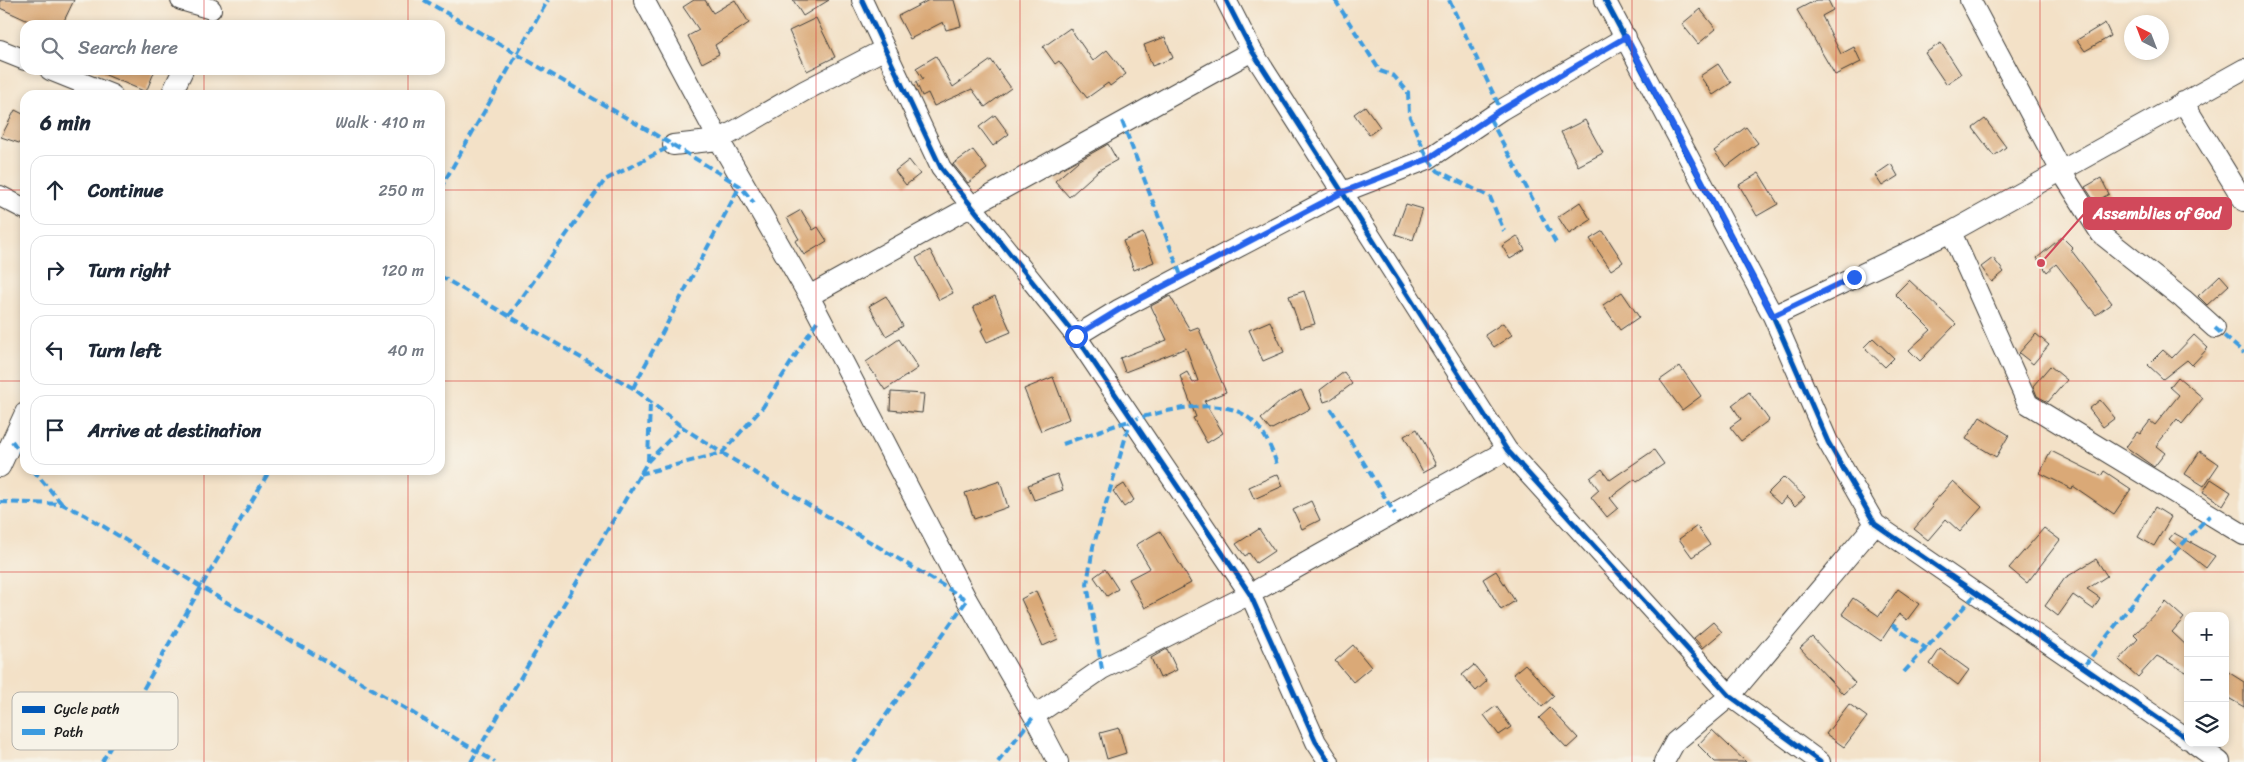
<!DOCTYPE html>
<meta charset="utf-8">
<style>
body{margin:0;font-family:Sriracha,sans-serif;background:#f6f6f7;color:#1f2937}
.controls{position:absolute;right:15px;bottom:15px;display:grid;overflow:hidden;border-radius:10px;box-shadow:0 2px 8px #0003}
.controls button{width:45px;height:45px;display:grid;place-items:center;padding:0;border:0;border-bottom:1px solid #e0e1e3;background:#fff;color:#1f2937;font:25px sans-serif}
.compass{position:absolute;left:2124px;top:15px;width:45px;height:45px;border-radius:50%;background:#fff;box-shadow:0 2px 8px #0003;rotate:318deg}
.stop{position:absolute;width:15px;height:15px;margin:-11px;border:4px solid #2563eb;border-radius:50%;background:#fff}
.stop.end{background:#2563eb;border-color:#fff;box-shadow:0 1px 5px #0008}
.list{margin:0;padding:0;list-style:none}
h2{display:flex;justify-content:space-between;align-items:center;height:65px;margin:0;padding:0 20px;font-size:21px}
h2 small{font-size:16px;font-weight:400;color:#747a83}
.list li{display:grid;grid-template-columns:32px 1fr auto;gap:15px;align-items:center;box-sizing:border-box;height:70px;margin:0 10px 10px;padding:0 10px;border:1px solid #e0e1e3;border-radius:15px}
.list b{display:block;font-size:19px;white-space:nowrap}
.list em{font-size:16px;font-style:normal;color:#747a83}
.icon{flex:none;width:28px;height:28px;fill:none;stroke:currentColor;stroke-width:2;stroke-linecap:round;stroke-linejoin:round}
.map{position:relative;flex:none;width:2244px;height:762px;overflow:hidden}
.search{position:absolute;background:#fff;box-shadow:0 2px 8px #0003;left:20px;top:20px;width:425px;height:55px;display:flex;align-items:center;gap:12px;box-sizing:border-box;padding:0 18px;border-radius:15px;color:#747a83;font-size:19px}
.panel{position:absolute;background:#fff;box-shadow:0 2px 8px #0003;left:20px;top:90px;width:425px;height:385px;border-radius:15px}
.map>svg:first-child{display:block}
.building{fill:#daa977}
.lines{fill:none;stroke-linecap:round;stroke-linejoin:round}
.minor-casing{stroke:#3c3a36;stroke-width:22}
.minor{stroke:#fff;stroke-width:20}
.quiet{stroke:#3c9bdf;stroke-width:4;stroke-dasharray:8 4;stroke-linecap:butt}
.cycleway-casing{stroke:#f7f3e8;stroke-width:8}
.cycleway{stroke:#0057b8;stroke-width:5}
.route{stroke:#2563eb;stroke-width:6}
.grid{fill:none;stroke:#d62828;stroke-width:1;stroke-opacity:0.55}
.key{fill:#f7f3e8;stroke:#b5b2ab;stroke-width:1}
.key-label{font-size:14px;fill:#1c1c1c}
.leader{fill:none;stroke:#d1495b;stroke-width:2}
.callout-dot{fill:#d1495b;stroke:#f7f3e8;stroke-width:2}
.callout{fill:#d1495b;stroke:#d1495b;stroke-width:2}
.callout-label{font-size:16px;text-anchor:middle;font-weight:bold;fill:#fff}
</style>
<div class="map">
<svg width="2244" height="762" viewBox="0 0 2244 762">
<rect width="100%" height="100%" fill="#f7f3e8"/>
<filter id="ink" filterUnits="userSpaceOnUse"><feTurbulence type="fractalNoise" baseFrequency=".02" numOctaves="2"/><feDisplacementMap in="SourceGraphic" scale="10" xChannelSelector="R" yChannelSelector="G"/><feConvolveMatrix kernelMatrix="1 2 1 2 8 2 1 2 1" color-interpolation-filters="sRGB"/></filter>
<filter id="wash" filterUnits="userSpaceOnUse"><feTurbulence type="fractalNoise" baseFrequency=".0096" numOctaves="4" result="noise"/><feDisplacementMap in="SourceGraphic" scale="20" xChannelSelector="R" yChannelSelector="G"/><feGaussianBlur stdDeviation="1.12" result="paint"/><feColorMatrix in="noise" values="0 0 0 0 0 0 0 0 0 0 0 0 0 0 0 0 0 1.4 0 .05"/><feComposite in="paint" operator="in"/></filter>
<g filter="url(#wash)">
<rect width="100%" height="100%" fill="#f3e1c7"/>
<g id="blocks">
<path class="building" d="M0 0H74L62 25H37L0 8Z
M694 0H705L713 13 735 0 749 23 715 45 719 54 702 63 688 36 699 30 683 7Z
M793 0H829L803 16Z
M929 0H954L961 26 946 30 943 22 910 39 898 16Z
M1816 0H1828L1833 10 1822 16 1841 54 1854 47 1861 62 1835 75 1797 10Z
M1700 9 1716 29 1698 44 1682 24Z
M816 18 835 57 807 71 789 31Z
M2105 23 2111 36 2085 51 2077 40Z
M1070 28 1093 61 1107 50 1126 74 1110 86 1108 83 1087 98 1059 61 1055 64 1043 47Z
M1165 37 1173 58 1152 66 1144 45Z
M1941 43 1961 74 1946 84 1925 53Z
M936 56 953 87 991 60 1011 88 985 107 972 89 934 106 928 93 922 96 916 82 923 79 916 68Z
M1718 64 1731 83 1713 95 1700 76Z
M94 70H155L146 92Z
M1365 106 1380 127 1369 135 1354 114Z
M15 110 25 115V145L1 137Z
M995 115 1009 134 993 146 979 127Z
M1985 119 2006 147 1994 156 1973 128Z
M1585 120 1603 153 1578 166 1561 132Z
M1746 127 1758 143 1726 167 1714 151Z
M1108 144 1117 160 1099 170 1069 197 1055 181 1078 161Z
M973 150 987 169 968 183 953 164Z
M909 160 920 174 906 185 895 171Z
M1891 164 1898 176 1882 186 1875 175Z
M1759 173 1778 204 1757 216 1739 185Z
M2101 178 2109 194 2095 202 2085 187Z
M1580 202 1591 220 1569 234 1558 217Z
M1406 204 1423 209 1413 240 1395 234Z
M801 210 813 230 818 227 827 241 804 255 795 241 799 239 787 218Z
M1603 231 1623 262 1611 270 1590 239Z
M1143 233 1154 262 1134 270 1123 241Z
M1517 236 1525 250 1510 259 1502 246Z
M2062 237 2073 248 2071 250 2112 303 2096 315 2056 264 2047 272 2037 258Z
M930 250 953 293 939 300 916 258Z
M1993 258 2004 272 1992 282 1981 267Z
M2220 275 2229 285 2207 305 2198 296Z
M1909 280 1956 324 1920 361 1909 350 1931 330 1895 294Z
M1304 291 1315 324 1300 328 1289 296Z
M1622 292 1639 317 1620 330 1603 305Z
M886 296 903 326 886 336 869 306Z
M995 296 1011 332 987 342 981 330 984 329 973 307Z
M1170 296 1190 330 1198 327 1226 392 1204 401 1223 433 1207 443 1193 418 1196 417 1180 376 1187 372 1193 383 1198 381 1186 348 1125 372 1120 358 1167 340 1151 306Z
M1270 321 1284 352 1263 361 1249 330Z
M1503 323 1512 335 1494 347 1485 335Z
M2036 334 2049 345 2033 364 2019 353Z
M2194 335 2208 348 2192 365 2187 360 2163 379 2148 365 2163 350 2172 358Z
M1873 338 1894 358 1885 367 1864 347Z
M899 339 918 368 885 390 866 362Z
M1680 366 1701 396 1682 410 1660 380Z
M2050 366 2067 380 2048 402 2037 396 2033 386Z
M1344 372 1352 384 1330 400 1324 402 1320 390Z
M1053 377 1069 419 1041 431 1024 389Z
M2178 377 2203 398 2182 424 2177 419 2156 446 2165 453 2154 467 2126 447 2137 432 2140 434 2150 421 2155 425 2179 395 2170 387Z
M1301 390 1310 409 1270 430 1261 419 1281 401Z
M891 392 924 394 922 413 890 410Z
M1749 392 1769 420 1741 441 1730 427 1741 419 1732 405Z
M2100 400 2115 418 2103 427 2089 409Z
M1980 417 2009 435 1996 457 1966 439Z
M1417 429 1436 465 1423 472 1404 436Z
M1654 450 1664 464 1637 482 1635 479 1610 498 1618 508 1607 517 1591 497 1599 490 1590 478 1602 469 1610 480Z
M2051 451 2101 476 2104 471 2131 489 2114 514 2073 486 2072 489 2040 473Z
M2200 451 2219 464 2204 486 2185 474Z
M1057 474 1063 490 1034 500 1028 485Z
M1278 474 1283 486 1254 499 1249 487Z
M1784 477 1805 497 1795 506 1786 497 1780 504 1768 493Z
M2211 479 2231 492 2223 505 2203 492Z
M1000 481 1008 507 974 519 965 493Z
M1953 481 1982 507 1960 532 1946 519 1928 540 1914 529 1933 507 1931 505Z
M1124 484 1134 500 1124 507 1113 491Z
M1311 501 1320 520 1302 529 1293 510Z
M2155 507 2171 517 2154 546 2138 537Z
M1697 526 1710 545 1692 557 1679 539Z
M2044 528 2060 540 2027 583 2009 568Z
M1259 529 1274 551 1256 563 1249 553 1245 556 1236 544Z
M1160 531 1191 583 1145 608 1129 579 1150 568 1136 545Z
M2174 533 2215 556 2206 568 2169 539Z
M2096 559 2107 576 2087 589 2100 598 2093 609 2073 595 2058 616 2045 606 2065 578Z
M1105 569 1118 589 1107 596 1094 577Z
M1496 571 1515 601 1501 610 1483 579Z
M1898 589 1919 604 1907 620 1899 614 1881 641 1842 614 1853 598 1879 616Z
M1036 591 1058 639 1043 646 1021 599Z
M2166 602 2184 618 2172 632 2188 647V673L2157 656 2138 677 2119 660 2138 639 2134 635Z
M1713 622 1722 632 1703 648 1694 638Z
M1812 637 1855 683 1843 694 1800 648Z
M1353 645 1371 667 1353 682 1335 661Z
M1167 649 1177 670 1160 678 1151 658Z
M1940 649 1969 670 1958 685 1930 664Z
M1525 664 1554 696 1542 707 1513 674Z
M1474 665 1487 681 1476 691 1462 675Z
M2225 670 2244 682V707L2225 696Z
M1849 704 1867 717 1844 747 1826 734Z
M1496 706 1511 727 1499 735 1484 715Z
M1550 708 1578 738 1567 748 1539 718Z
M1119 728 1126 753 1107 759 1100 733Z
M1712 730 1746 762H1715L1698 745Z"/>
</g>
</g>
<g filter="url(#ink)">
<use href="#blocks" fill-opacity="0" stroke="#3c3a36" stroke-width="1"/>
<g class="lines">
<g class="minor-casing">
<path id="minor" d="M181 0 211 9
M644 0 719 140 809 296 967 600 1034 716 1058 762
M862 0 941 168 1076 336 1250 594 1316 742 1329 762
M1226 0 1252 51 1507 450 1730 696 1820 762
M1605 0 1773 316 1828 442 1875 524 2188 739
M1970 0 2061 171 2101 234 2183 299 2215 328
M0 50 25 60
M50 70 112 95
M171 95 183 70
M2183 102 2244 201
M673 145 719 140 804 91 885 49
M0 196 25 209
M1951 232 2028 404 2244 535
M809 296 1252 51
M1773 316 1951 232 2244 69
M1076 336 1120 309 1343 192 1428 159 1501 110 1626 37
M0 467 25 413
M1034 716 1102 669 1250 594 1507 450
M2194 743 2220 762
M1664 762 1675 742 1730 696 1875 524"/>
</g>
<use href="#minor" class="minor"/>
<path class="quiet" d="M424 0 673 145 740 186 754 203
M1335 0 1380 71 1394 76 1408 92 1409 115 1428 159 1438 171 1490 197 1504 231
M1449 0 1501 110
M1490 119 1557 245
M1122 121 1182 278
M440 189 548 0
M440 276 633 388 682 427
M509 316 605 180 673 145
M2215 328 2244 353
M633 388 740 186
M1331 409 1395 514
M12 441 25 459
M1063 444C1107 428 1185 397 1231 409 1257 416 1270 442 1277 465
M648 461 650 403
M33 470 62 504
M640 474 722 453 967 600 853 762
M0 502 62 504 85 515 201 587 495 762
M1892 625 1927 649
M2084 666 2159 569 2210 515
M1102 669 1087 584 1093 547 1131 419
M1904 672 1976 594
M102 762 201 587 270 470
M471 762 648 461 682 427 722 453 763 407 819 318
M998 762 1034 716"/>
<g class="cycleway-casing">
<path id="cycleway" d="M862 0 941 168 1076 336 1250 594 1316 742 1329 762
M1226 0 1252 51 1507 450 1730 696 1820 762
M1605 0 1773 316 1828 442 1875 524 2188 739"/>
</g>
<use href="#cycleway" class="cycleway"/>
</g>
</g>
<g class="lines" filter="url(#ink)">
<path class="route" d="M1076 336 1120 309 1343 192 1428 159 1501 110 1626 37 1773 316 1854 277"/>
</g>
<path class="grid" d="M204 0V25M408 0V25M612 0V762M816 0V762M1020 0V762M1224 0V762M1428 0V762M1632 0V762M1836 0V762M2040 0V762M204 70V95M408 70V95M0 190H25M440 190H2244M0 381H25M440 381H2244M204 470V762M408 470V762M0 572H2244"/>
<rect x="12" y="692" width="166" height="58" rx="8" class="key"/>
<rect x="22" y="706" width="23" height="7" fill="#0057b8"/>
<rect x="22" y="729" width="23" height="6" fill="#3c9bdf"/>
<g class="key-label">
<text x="54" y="714">Cycle path</text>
<text x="54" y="737">Path</text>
</g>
<path class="leader" d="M2041 263L2084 214"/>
<circle class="callout-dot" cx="2041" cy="263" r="5"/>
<rect class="callout" x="2084" y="198" width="147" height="31" rx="5"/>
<g class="callout-label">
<text x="2157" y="219">Assemblies of God</text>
</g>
</svg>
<div class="controls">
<button>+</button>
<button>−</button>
<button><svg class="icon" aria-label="layers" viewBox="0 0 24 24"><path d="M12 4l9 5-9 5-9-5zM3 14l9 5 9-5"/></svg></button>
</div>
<svg class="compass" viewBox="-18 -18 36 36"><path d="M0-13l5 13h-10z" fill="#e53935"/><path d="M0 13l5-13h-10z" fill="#747a83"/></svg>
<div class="stop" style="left:1076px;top:336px"></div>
<div class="stop end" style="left:1854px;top:277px"></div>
<div class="search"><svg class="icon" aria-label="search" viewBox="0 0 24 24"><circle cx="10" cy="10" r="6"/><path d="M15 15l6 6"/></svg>Search here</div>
<section class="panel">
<h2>6 min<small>Walk · 410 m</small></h2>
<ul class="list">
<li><svg class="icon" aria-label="ahead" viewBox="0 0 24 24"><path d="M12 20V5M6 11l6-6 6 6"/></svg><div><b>Continue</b></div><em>250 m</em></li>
<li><svg class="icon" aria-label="right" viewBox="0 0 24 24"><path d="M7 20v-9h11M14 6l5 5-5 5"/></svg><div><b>Turn right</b></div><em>120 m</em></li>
<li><svg class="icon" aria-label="left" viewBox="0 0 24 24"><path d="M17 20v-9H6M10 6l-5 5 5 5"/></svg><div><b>Turn left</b></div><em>40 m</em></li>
<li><svg class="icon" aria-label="arrive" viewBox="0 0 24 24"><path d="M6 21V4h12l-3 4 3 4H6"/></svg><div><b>Arrive at destination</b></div></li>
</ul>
</section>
</div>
